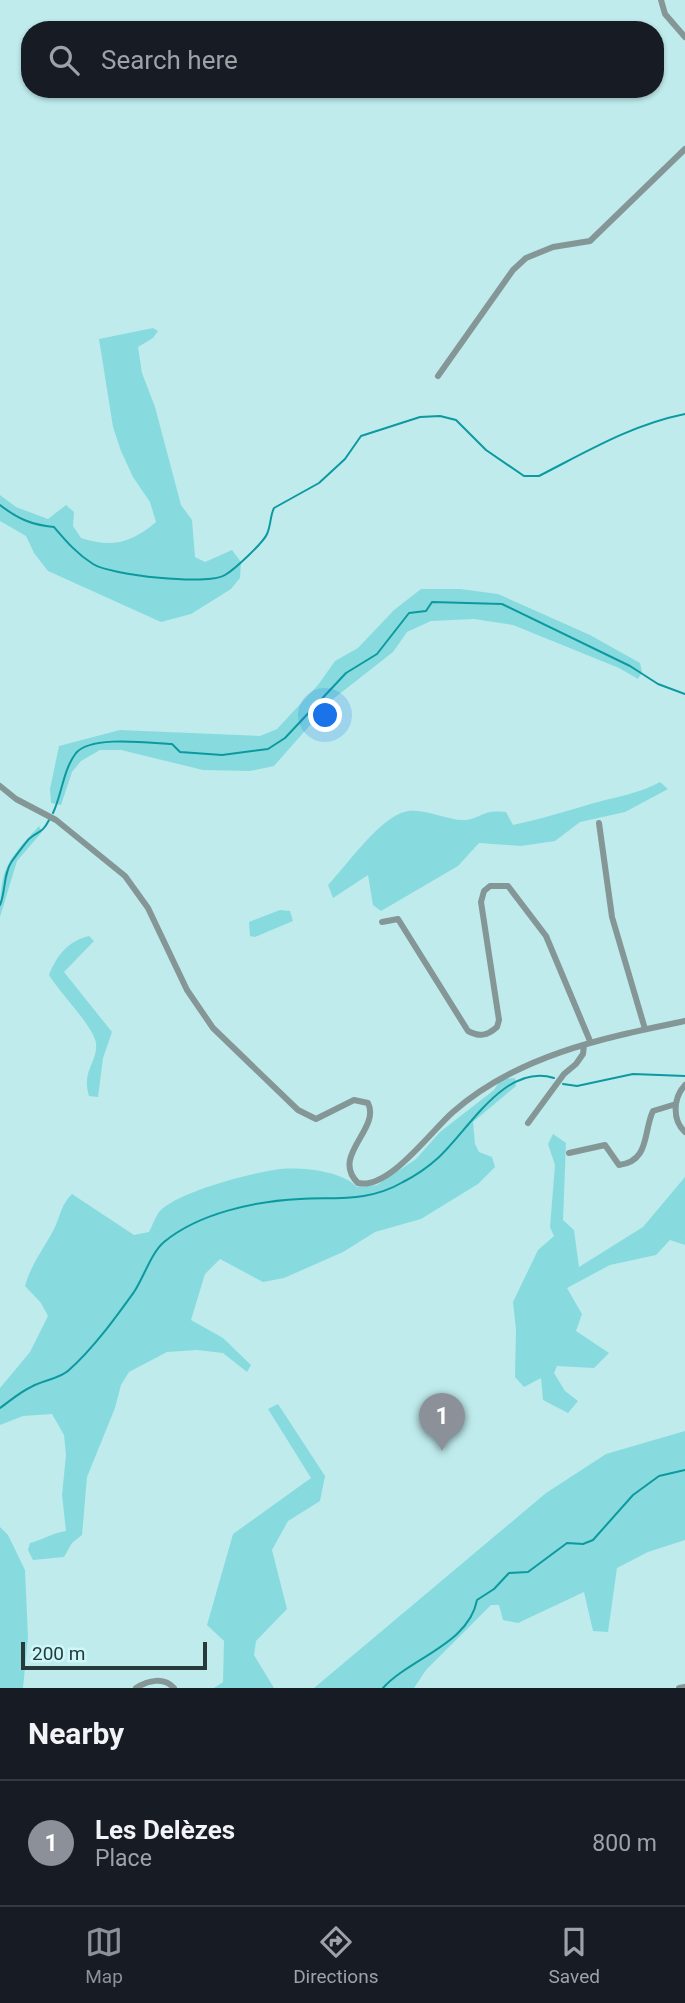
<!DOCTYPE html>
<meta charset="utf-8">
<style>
body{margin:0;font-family:Roboto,sans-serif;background:#242831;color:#f1f3f6}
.scale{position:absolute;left:21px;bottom:18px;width:186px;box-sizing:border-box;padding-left:7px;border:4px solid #28393a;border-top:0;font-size:19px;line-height:24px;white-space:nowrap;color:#28393a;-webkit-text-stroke:5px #ccf8fa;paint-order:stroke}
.you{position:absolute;left:326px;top:716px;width:24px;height:24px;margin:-18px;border:5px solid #fff;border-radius:50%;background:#1a73e8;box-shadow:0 0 0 10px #1a73e833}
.badge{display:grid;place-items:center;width:46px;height:46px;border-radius:50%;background:#8c9099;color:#fff;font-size:23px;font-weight:700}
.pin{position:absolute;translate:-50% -58px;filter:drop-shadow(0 2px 4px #0008)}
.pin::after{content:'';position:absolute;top:37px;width:24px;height:21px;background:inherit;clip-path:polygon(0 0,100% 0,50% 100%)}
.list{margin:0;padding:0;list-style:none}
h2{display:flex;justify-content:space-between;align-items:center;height:91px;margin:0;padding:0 28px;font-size:30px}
h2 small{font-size:23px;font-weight:400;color:#9ea1a6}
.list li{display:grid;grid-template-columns:46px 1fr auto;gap:21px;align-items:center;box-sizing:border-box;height:126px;padding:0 28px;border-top:2px solid #363941}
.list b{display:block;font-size:26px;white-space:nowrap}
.list p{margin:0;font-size:23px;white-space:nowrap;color:#9ea1a6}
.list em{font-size:23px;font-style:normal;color:#9ea1a6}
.icon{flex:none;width:38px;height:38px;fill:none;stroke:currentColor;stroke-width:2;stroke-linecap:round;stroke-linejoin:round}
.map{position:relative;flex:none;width:685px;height:1688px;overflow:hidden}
.search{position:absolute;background:#171b24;box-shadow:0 2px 5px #0004;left:21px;right:21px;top:21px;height:77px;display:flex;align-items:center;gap:18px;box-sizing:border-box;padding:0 24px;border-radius:28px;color:#9ea1a6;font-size:26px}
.sheet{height:217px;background:#171b24}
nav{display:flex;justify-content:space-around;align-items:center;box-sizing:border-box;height:98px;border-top:2px solid #363941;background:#171b24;font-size:19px;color:#9ea1a6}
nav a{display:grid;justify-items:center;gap:4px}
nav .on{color:#8c9099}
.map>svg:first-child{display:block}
.green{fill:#87dbdf}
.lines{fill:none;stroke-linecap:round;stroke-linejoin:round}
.stream{stroke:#0c999f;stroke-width:2}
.street{stroke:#849696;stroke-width:6}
</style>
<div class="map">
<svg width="685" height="1688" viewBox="0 0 685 1688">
<rect width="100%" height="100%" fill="#bfebed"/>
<path class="green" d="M153 328 158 331 153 338 138 347 142 373 155 407 181 505 192 520 195 557 205 562 232 550 241 562 240 578 231 589 191 614 161 622 48 571 34 553 26 536 0 521V495L16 507 48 519 66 505 74 512 73 526 81 538C113 548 131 543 156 522L150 502 133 477 121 451 113 427 99 339Z
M421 589H460L498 594 590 635 640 663 642 672 638 679 619 668 513 625 474 619 431 621 407 632 393 652 333 699 274 766 250 771 203 770 121 750H100L81 761 72 772 61 805 51 803 50 789 59 746 120 730 260 736 277 729 318 685 335 661 358 648 394 610Z
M660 782 668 789 625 812 580 822 555 841 521 846 479 843 458 866 381 911 373 905 368 875 333 898 328 885C346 866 376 823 401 813 422 805 445 821 465 820 482 818 482 809 506 812L513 825C542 819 569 810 598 802 620 796 640 793 660 782Z
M39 826 42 832 17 861 0 917C0 868 6 862 39 826Z
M280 910 290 911 293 921 255 937 250 936 249 922Z
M89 936 94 941 64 972 112 1032 103 1058 98 1097 89 1096C81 1070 98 1063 96 1043 93 1026 60 993 49 975 57 955 68 941 89 936Z
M515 1078 516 1086 473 1122 475 1144 479 1152 492 1157 495 1167 478 1184 421 1219 375 1232 343 1252 284 1278 263 1282 220 1259 205 1274 191 1320 223 1338 251 1365 247 1372 223 1353 197 1350 167 1352 129 1372 121 1385 115 1408 87 1477 82 1535 72 1543 64 1557 33 1560 28 1550 30 1543C42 1540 52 1533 66 1531L62 1495 66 1455 64 1435 52 1414 23 1416 0 1425V1388L30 1352 48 1316 41 1303 25 1286C31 1264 45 1247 55 1227 61 1214 61 1205 72 1194L134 1235 149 1232C152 1226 155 1218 159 1212 176 1192 254 1172 281 1169 303 1167 342 1171 357 1187L377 1185 416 1159 440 1132 494 1090 501 1079Z
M553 1134 566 1143 563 1220 574 1230 579 1267 643 1227 685 1177V1245L670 1240 656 1255 610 1265 567 1288 582 1314 576 1331 609 1353 594 1368 557 1366 554 1373 565 1391 578 1401 568 1413 543 1400 541 1378 524 1387 515 1377 516 1330 513 1302 538 1250 554 1236 550 1227 555 1165 548 1144Z
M278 1404 325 1476 320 1501 288 1521 272 1550 287 1609 256 1641 254 1655 274 1688H214L223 1682 224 1641 207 1625 233 1534 311 1478 268 1409Z
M685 1431V1540L648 1552 617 1568 608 1632 593 1631 584 1592 518 1623 503 1620 499 1605H491L426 1670 414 1688H314L546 1493 606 1454Z
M0 1527 8 1535 25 1570 28 1637 23 1688H0Z"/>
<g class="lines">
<path class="stream" d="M0 505C18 519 32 525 54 527 66 541 77 554 93 564 110 575 208 586 225 575 234 570 263 543 267 534 271 525 270 516 274 508L319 483 345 459 361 436 420 417 440 416 456 420 486 450 524 476H539C588 451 631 425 685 414
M53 813C62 794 63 770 76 753 91 735 150 743 172 744L180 752 222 755 268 749 285 738 346 673 377 654 409 613 426 611 432 602 502 604 630 666 658 684 685 694
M0 905C6 891 3 874 12 861 15 857 26 842 29 839 39 830 42 834 49 820
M563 1084 577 1086 633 1074 685 1076
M0 1408C10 1401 20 1392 31 1387 42 1380 60 1379 69 1370 93 1349 116 1317 134 1292 144 1277 151 1253 164 1242 199 1213 256 1201 300 1199 337 1197 369 1202 403 1182 415 1176 428 1167 438 1158 468 1131 505 1062 554 1078
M383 1688C410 1658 469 1644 477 1600L494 1589 509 1573 528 1572 567 1543 583 1544 593 1540 633 1495 659 1476 685 1470"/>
<path class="street" d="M661 0 665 14 685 37
M438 376 513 270 526 258 553 247 590 241 685 149
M0 786 16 799 56 820 125 876 148 908 187 990 213 1028 298 1110 316 1119 354 1100 368 1103C381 1129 330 1156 358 1183 389 1190 431 1131 453 1112 518 1055 603 1038 685 1021
M599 823 612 917 645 1029
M382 922 398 919 468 1031C479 1037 487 1036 497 1027L499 1020 481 902 484 891 490 886H508L546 936 590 1041
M685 1085C673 1098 672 1120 685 1132
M528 1123 564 1074 576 1064 583 1054 584 1045
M569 1153 605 1145 619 1165C650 1161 643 1132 653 1111L676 1104
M136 1688C148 1680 164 1677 174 1688
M679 1688 685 1687"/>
</g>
</svg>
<div class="scale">200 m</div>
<div class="you"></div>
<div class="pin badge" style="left:442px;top:1451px">1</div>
<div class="search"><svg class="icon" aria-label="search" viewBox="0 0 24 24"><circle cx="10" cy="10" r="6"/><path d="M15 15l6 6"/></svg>Search here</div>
</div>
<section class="sheet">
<h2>Nearby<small></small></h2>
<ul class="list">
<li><span class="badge">1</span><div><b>Les Delèzes</b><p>Place</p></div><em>800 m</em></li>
</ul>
</section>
<nav>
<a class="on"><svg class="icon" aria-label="map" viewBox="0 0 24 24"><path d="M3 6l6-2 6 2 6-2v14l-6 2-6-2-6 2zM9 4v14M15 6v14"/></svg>Map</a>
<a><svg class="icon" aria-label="directions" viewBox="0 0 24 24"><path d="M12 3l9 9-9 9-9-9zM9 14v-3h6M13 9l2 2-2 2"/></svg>Directions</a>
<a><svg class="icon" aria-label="saved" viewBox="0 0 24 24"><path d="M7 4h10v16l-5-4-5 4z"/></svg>Saved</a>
</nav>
